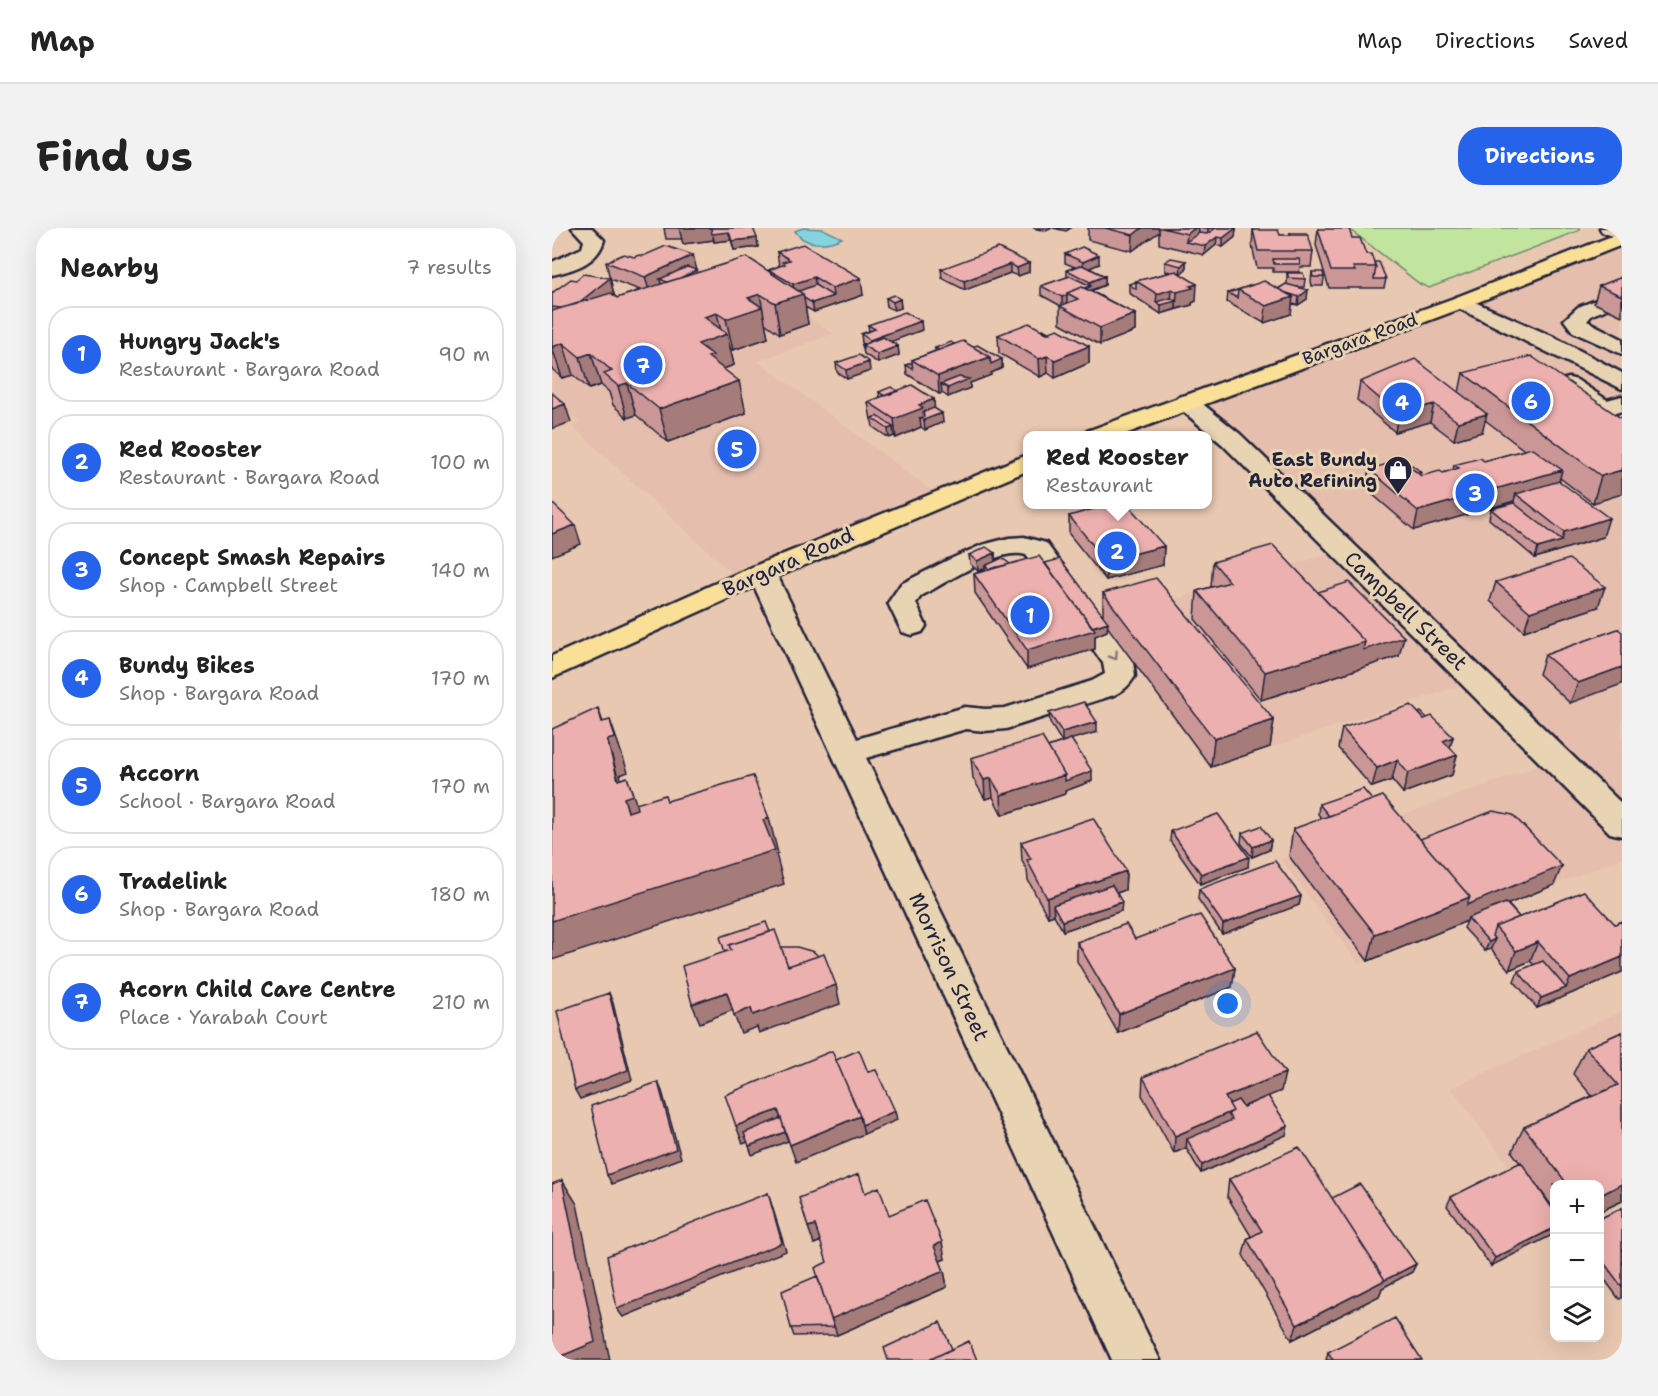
<!DOCTYPE html>
<meta charset="utf-8">
<style>
body{margin:0;font-family:"Shantell Sans",sans-serif;background:#f2f2f2;color:#222}
.controls{position:absolute;right:18px;bottom:18px;display:grid;overflow:hidden;border-radius:12px;box-shadow:0 6px 24px #0002}
.controls button{width:54px;height:54px;display:grid;place-items:center;padding:0;border:0;border-bottom:2px solid #e0e0e0;background:#fff;color:#222;font:30px sans-serif}
.you{position:absolute;left:676px;top:776px;width:21px;height:21px;margin:-15px;border:4px solid #fff;border-radius:50%;background:#1a73e8;box-shadow:0 0 0 9px #1a73e833}
.badge{display:grid;place-items:center;width:39px;height:39px;border-radius:50%;background:#2563eb;color:#fff;font-size:20px;font-weight:700}
.pin{position:absolute;translate:-50% -50%;border:3px solid #fff;box-shadow:0 2px 6px #0006}
.popup{position:absolute;left:471px;top:203px;width:189px;height:78px;box-sizing:border-box;display:grid;place-content:center;border-radius:12px;background:#fff;filter:drop-shadow(0 2px 4px #0005);font-size:20px;white-space:nowrap;color:#767676}
.popup b{font-size:22px;color:#222}
.popup::after{content:'';position:absolute;left:50%;top:100%;margin-left:-12px;border:12px solid transparent;border-top-color:#fff}
.list{margin:0;padding:0;list-style:none}
h2{display:flex;justify-content:space-between;align-items:center;height:78px;margin:0;padding:0 24px;font-size:26px}
h2 small{font-size:20px;font-weight:400;color:#767676}
.list li{display:grid;grid-template-columns:39px 1fr auto;gap:18px;align-items:center;box-sizing:border-box;height:96px;margin:0 12px 12px;padding:0 12px;border:2px solid #e0e0e0;border-radius:24px}
.list b{display:block;font-size:22px;white-space:nowrap}
.list p{margin:0;font-size:20px;white-space:nowrap;color:#767676}
.list em{font-size:20px;font-style:normal;color:#767676}
.icon{flex:none;width:33px;height:33px;fill:none;stroke:currentColor;stroke-width:2;stroke-linecap:round;stroke-linejoin:round}
.map{position:relative;flex:none;width:1070px;height:1132px;overflow:hidden;border-radius:24px}
header{display:flex;align-items:center;gap:36px;box-sizing:border-box;height:84px;padding:0 30px;background:#fff;border-bottom:2px solid #e0e0e0}
header strong{font-size:28px}
nav{display:flex;gap:33px;margin-inline-start:auto;font-size:21px}
.intro{display:flex;align-items:center;justify-content:space-between;box-sizing:border-box;height:144px;padding:0 36px}
h1{margin:0;font-size:42px}
.button{padding:15px 27px;border-radius:24px;background:#2563eb;color:#fff;font-size:21px;font-weight:700}
main{display:flex;gap:36px;padding:0 36px}
aside{flex:1;background:#fff;border-radius:24px;box-shadow:0 6px 24px #0002}
.map>svg:first-child{display:block}
.built{fill:#e6beae}
.green{fill:#c1e59f;stroke:#72846d;stroke-width:1.5}
.water{fill:#84d4df;stroke:#5d8d9d;stroke-width:1.5}
.lines{fill:none;stroke-linecap:round;stroke-linejoin:round}
.minor-casing{stroke:#22223b;stroke-width:5}
.major-casing{stroke:#22223b;stroke-width:5}
.minor{fill:#e8d3b2;fill-rule:evenodd}
.major{fill:#fadf96;fill-rule:evenodd}
.wall{fill:#cb9796;stroke:#22223b;stroke-width:1.5}
.shaded-wall{fill:#a57b7a;stroke:#22223b;stroke-width:1.5}
.building{fill:#ecb0ae;stroke:#22223b;stroke-width:1.5}
.oneway{stroke:#857a76}
.labels{text-anchor:middle;stroke-width:6;stroke-linejoin:round;paint-order:stroke}
.far-street-label{font-size:18px;fill:#22223b;stroke:#e8d3b2}
.far-poi-label{font-size:18px;font-weight:bold;fill:#22223b;stroke:#e8d3b2;text-anchor:end}
.street-label{font-size:21px;fill:#22223b;stroke:#e8d3b2}
</style>
<header>
<strong>Map</strong>
<nav><a>Map</a><a>Directions</a><a>Saved</a></nav>
</header>
<div class="intro"><h1>Find us</h1><a class="button">Directions</a></div>
<main>
<aside>
<h2>Nearby<small>7 results</small></h2>
<ul class="list">
<li><span class="badge">1</span><div><b>Hungry Jack's</b><p>Restaurant · Bargara Road</p></div><em>90 m</em></li>
<li><span class="badge">2</span><div><b>Red Rooster</b><p>Restaurant · Bargara Road</p></div><em>100 m</em></li>
<li><span class="badge">3</span><div><b>Concept Smash Repairs</b><p>Shop · Campbell Street</p></div><em>140 m</em></li>
<li><span class="badge">4</span><div><b>Bundy Bikes</b><p>Shop · Bargara Road</p></div><em>170 m</em></li>
<li><span class="badge">5</span><div><b>Accorn</b><p>School · Bargara Road</p></div><em>170 m</em></li>
<li><span class="badge">6</span><div><b>Tradelink</b><p>Shop · Bargara Road</p></div><em>180 m</em></li>
<li><span class="badge">7</span><div><b>Acorn Child Care Centre</b><p>Place · Yarabah Court</p></div><em>210 m</em></li>
</ul>
</aside>
<div class="map">
<svg width="1070" height="1132" viewBox="0 0 1070 1132">
<rect width="100%" height="100%" fill="#e9c8b1"/>
<filter id="ink" filterUnits="userSpaceOnUse"><feTurbulence type="fractalNoise" baseFrequency=".0167" numOctaves="2"/><feDisplacementMap in="SourceGraphic" scale="12" xChannelSelector="R" yChannelSelector="G"/><feConvolveMatrix kernelMatrix="1 2 1 2 8 2 1 2 1" color-interpolation-filters="sRGB"/></filter>
<g filter="url(#ink)">
<path class="built" d="M1070 12V630L807 736 728 631 1000 533 920 454 659 539 551 392 787 323 630 174Z
M195 49 282 106 206 133 386 267 187 352 20 198 28 195 0 170V113Z
M1070 783V973L1048 956H1002V999L899 860Z"/>
<path class="green" d="M796 0H1028V2L877 60 868 56Z"/>
<path class="water" d="M251 0 271 1 290 10C275 17 253 19 243 3Z"/>
<g class="lines">
<g class="minor-casing">
<path id="minor" d="M20 0H40L52 12C46 35 22 42 0 47V34L30 20 32 13Z
M1048 0H1070V12L1050 4Z
M1070 62V75L1040 87 1035 93 1070 111V126L1021 104 1012 92 1026 79Z
M909 68 1002 109 1070 145V161L902 78 899 74 902 70Z
M1017 150 1025 152 1055 172 1070 168V183C1040 193 1033 178 1009 162L1006 157 1009 152Z
M634 167 642 169 688 206 1070 576V608L1058 605 670 216 626 179 622 174 626 169Z
M472 309 494 315 577 427 581 434 583 448C577 458 572 462 562 467L454 501 433 503 414 501 314 530 608 1132H560L196 345 200 339 210 337 220 339 224 345 305 511 413 479 433 481 453 480 540 453 553 446 551 435 474 327C446 319 394 355 369 368L364 375 374 398 370 404 360 407 350 404 336 375 349 356 394 333 430 317 457 310Z"/>
</g>
<g class="major-casing">
<path id="major" d="M1070 4V17L916 78 568 208H532L535 203 902 70Z
M475 227V243L220 351 0 450V428L200 339Z"/>
</g>
<use href="#minor" class="minor"/>
<use href="#major" class="major"/>
</g>
<path class="wall" d="M112 0H201L206 19 182 22 179 12 162 14 161 12 131 16 130 11H114Z
M481 0H500L494 3Z
M501 0H519L514 3Z
M536 0H684L683 9 671 19 664 17 652 27 607 16V4L580 23 536 12Z
M766 1 800 10 822 34 834 51 832 60H777L764 17Z
M701 2 728 7H738V5L761 23 759 39H748L747 44H721V40H705L700 18Z
M225 24 311 67 262 84 253 79 256 96 228 106 214 96H213L216 110 181 122 178 120 182 137 171 141 194 185 116 214 84 187 75 190 61 177 57 164 49 157 37 161 21 147 10 150 0 141V65L24 52 58 50 62 67 65 70 88 62 58 51 54 34 91 28 141 27 145 45 217 44V42L227 38Z
M513 26 547 36 537 40 553 48V57L539 63 583 86V103L548 117 508 95V78H509L489 67V58L515 49V42L523 39 513 35Z
M634 33V41L628 46 644 73 640 75V77L609 86 577 65V56L584 54V53L619 44 613 43V34Z
M477 35V44L466 48 458 45 413 62 390 50 389 41Z
M760 44 772 49 771 58H760L759 53Z
M735 45 753 51 752 59H745L755 71 746 77 740 76 739 86 712 95 675 74 676 65 700 57 726 61 735 56Z
M1070 49V88L1042 75 1047 58Z
M334 70 348 71 349 80 342 82 335 79Z
M316 97 370 102 339 113 346 118 347 127 326 135 312 126 310 117 312 116 310 115 309 106 317 103Z
M488 102 537 118V135L503 150 496 145 488 149 447 125 446 107Z
M402 116 421 119 450 131V140L439 145V147L418 155V160L396 169 390 165 387 166 355 146 354 137 360 135V132L383 123V120Z
M284 135 318 143 295 151 285 144Z
M911 145 1070 191 1041 275 1008 250 1007 253 1051 309 983 330 937 291 939 281 962 275V273L862 302 813 260 817 241 857 238 869 244 868 247 869 248 891 245 901 242 902 237 932 233 972 222 933 192 930 204 902 212 878 194 843 204 805 172 808 154 907 165Z
M346 163 382 171V180L391 194 373 202 369 199 344 210 342 208 337 210 321 199 320 193 319 192 316 174 328 170 327 164Z
M517 288 612 318 611 337 554 352 517 306Z
M443 325V333L458 336 493 335 551 387V365L722 492 718 519 659 539 555 398V403L543 408V421L475 441 423 365 422 346 433 342V340L426 343 418 336 417 327Z
M661 334 766 364 847 428 709 472 643 391 645 363 659 359Z
M944 354 1046 379 972 403 938 373Z
M1066 401 1018 475 987 446 993 427Z
M497 485 545 504 519 511 540 553 513 563V566L450 587 441 569 433 571 421 550 419 530 496 519 510 514 498 495Z
M867 485 875 490 901 509 898 519 905 527 900 547 851 565 840 552 820 559 786 520 790 500Z
M820 572 868 611 1002 657 956 676 967 689 1070 744 985 780 962 753 966 743 982 737 978 733 957 742 939 721 933 723 912 700 915 693 816 733 737 628 741 601 770 591 766 586 767 576Z
M619 603 696 639 648 656 618 613Z
M690 605 719 612 717 622 700 629 689 615Z
M469 614 574 643 573 662 565 665 569 683 511 703 502 687 496 689 476 652 475 642 470 633Z
M647 661 749 668 747 677 670 706 646 671Z
M583 711 683 740 680 759 566 805 525 733V714Z
M1070 804V973L1047 984V957H1002V981L983 955 939 1038 895 978 899 969 968 935 960 924 972 899 1040 868 1021 846 1034 820Z
M591 849 729 863 716 868 734 907 649 945 634 920 622 925 590 867Z
M677 951 780 970 864 1036 860 1044 830 1060 827 1068 740 1112 691 1027 695 1011 699 1008 675 968Z
M313 965 337 987 393 1031 388 1033 392 1043 395 1059 285 1107 242 1108 239 1100 265 1048 275 1034 269 1013 262 1016Z
M1070 980V1070L1067 1071 1047 1044V991Z
M776 1124 870 1132H774Z"/>
<path class="shaded-wall" d="M127 0H184L177 6 179 12 162 14 161 8 162 12 131 16Z
M590 0H607V4L580 23 581 7Z
M643 0H647L646 13 634 14 635 6Z
M656 0H667L655 15Z
M684 0 683 9 671 19V10Z
M665 9 664 17 652 27 653 18Z
M205 10 206 19 182 22 180 13Z
M141 27 147 51H108L110 60 98 66 93 49Z
M547 27V36L531 43V34Z
M634 33V41L628 46 629 38Z
M477 35V44L466 48 465 40Z
M458 36V45L413 62 412 53Z
M553 48V57L539 62V67L518 66 538 59V54Z
M262 49 265 66 252 70 256 96 228 106 223 75 243 68 241 56Z
M58 50 62 67 17 82Z
M309 50 311 67 262 84 260 75 281 68 280 60Z
M645 56 644 73 640 75V77L624 81 625 64Z
M620 61 619 74 624 73V81L609 86V77L604 74 605 66Z
M756 62 755 71 746 77 747 69Z
M208 66 216 110 181 122 174 91 196 70Z
M515 67V76L510 78V69Z
M741 69 739 86 712 95 714 78Z
M348 71 349 80 342 82 341 74Z
M165 85 170 108 175 106 182 137 165 143 146 116 152 89Z
M583 86V103L548 117V100Z
M369 93 370 102 319 121 318 112Z
M11 115 21 147 10 150 0 119Z
M346 118 347 127 326 135 325 126Z
M537 118V135L503 150V132Z
M39 125 49 157 37 161 28 129Z
M495 128 496 145 488 149 487 131Z
M438 129 450 131V140L439 145V147L418 155V160L396 169V160L389 156 390 165 387 166 386 148Z
M317 134 318 143 295 151 294 142Z
M187 153 194 185 116 214 107 181Z
M75 155 84 187 75 190 66 158Z
M382 171 383 188 390 185 391 194 373 202 372 192 368 190 369 199 344 210 342 191 367 177Z
M13 176 19 194 0 201V181Z
M882 176 878 194 843 204 846 186Z
M935 186 930 204 902 212 906 194Z
M341 199 342 208 337 210 336 201Z
M1010 242 1005 261 964 266 962 273 862 302 866 283Z
M1070 242V266L1041 275 1049 248Z
M1057 290 1051 309 983 330 986 320 1010 313 1012 304Z
M23 297 29 316 0 328V306Z
M612 318 611 337 554 352V333Z
M443 325V335L433 338V340L426 343 425 333Z
M1053 359 1046 379 972 403 978 384Z
M556 394 555 403 543 408V421L475 441V422Z
M852 409 847 428 709 472 713 444 813 414Z
M1070 439V456L1018 475 1026 455Z
M46 480 57 512 58 492 76 544 68 547 74 569 75 549 87 584H76Z
M722 492 718 519 659 539 662 511Z
M545 494V504L510 514V504Z
M901 509 895 529 891 513Z
M905 527 900 547 851 565 856 545Z
M845 532 840 552 820 559 825 540Z
M540 543V553L513 563V566L450 587 449 567 513 547Z
M439 550 441 569 433 571 432 552Z
M217 590 226 625 224 626 232 656 0 732V693L211 592Z
M719 612 717 622 700 629 701 619Z
M697 629 696 639 648 656 649 646Z
M1010 638 1002 657 918 692 916 690 915 693 816 733 823 706 918 669Z
M574 643 573 662 506 685 501 677 502 687 496 689 495 670Z
M749 668 747 677 670 706 671 696Z
M570 674 569 683 511 703 510 693Z
M943 711 939 721 933 723 937 714Z
M986 714 978 733 957 742 964 723Z
M1070 729V744L985 780 989 770 1014 760 1018 751Z
M683 740 680 759 566 805 567 786Z
M284 757 288 776 207 805 205 799 189 805 182 787 199 780Z
M175 764 181 782 148 795 140 776Z
M57 765 61 775 80 852 28 871 23 862Z
M733 845 729 863 676 885 673 869Z
M106 854 110 863 129 930 60 956 55 947Z
M226 882 232 899 191 916 184 898Z
M343 883 345 892 312 906 310 897Z
M681 883 679 901 635 911 634 920 622 925 623 908Z
M308 888 312 906 244 934 238 917Z
M736 898 734 907 649 945 650 937Z
M233 904 236 913 200 927 197 918Z
M10 952 25 976 58 1132H0Z
M1070 956V973L1047 984V968Z
M216 965 234 1023 71 1089 65 1081Z
M263 997 269 1013 262 1016 256 999Z
M1002 1000V1006L939 1038 943 1030Z
M390 1014 393 1031 385 1034 382 1018Z
M864 1036 860 1044 830 1060 827 1068 740 1112 745 1097Z
M392 1043 395 1059 285 1107 266 1048Z"/>
<path class="building" d="M159 0H201L205 10 180 13 177 4 160 6Z
M553 0H590L581 7Z
M610 0H643L635 6Z
M664 0H684L671 10 665 9 653 18 634 14 647 5 655 6Z
M766 1H797L800 10H808L814 26H819L824 39H801L803 43H779Z
M701 2H726L728 7H756L761 23H706Z
M738 5H754V7H739Z
M251 16 309 50 280 60 262 49 241 56 217 42 233 36 230 34 238 32 225 24Z
M114 18 141 27 93 49 54 34 72 26 82 29 87 27 91 28Z
M530 19 547 27 531 34 513 26Z
M446 20 477 35 465 40 458 36 412 53 389 41Z
M195 29 251 66 223 75 208 66 196 70 210 79 174 91 165 85 152 89 175 106 146 116 161 127 156 129 187 153 107 181 75 155 66 158 52 146 60 143 39 125 28 129 11 115 0 119V83L59 65 65 70Z
M619 30 634 33 629 38 613 34Z
M721 31H747L748 36H722Z
M822 34H827L834 51H822L824 39Z
M530 37 553 48 538 54 515 42Z
M135 39 145 42 128 50 115 54 108 51Z
M624 43 645 56 638 58 641 60 625 64 620 61 605 66 584 53Z
M760 44H771L772 49H761Z
M735 45H751L753 51 737 50Z
M31 46 58 50 25 76 9 80 0 79V65L19 51 24 52Z
M518 48 539 58 533 60 530 59 515 65V67L510 69 489 58Z
M1070 49V68L1047 58Z
M712 53 741 69 714 78 686 62Z
M584 54V61L577 56Z
M734 56 756 62 747 69 732 64 726 61Z
M263 57 281 68 260 75 252 70 251 66 247 63Z
M530 59 583 86 548 100 508 78 526 71 515 65Z
M686 62 685 70 676 65Z
M342 67 348 71 341 74 334 70Z
M619 70 624 73 609 77 604 74Z
M353 84 369 93 318 112 309 106 323 101 316 97Z
M477 95 495 105 506 101 537 118 503 132 495 128 487 131 446 107Z
M491 101 498 105H495L488 102Z
M331 109 346 118 325 126 310 117Z
M411 113 438 129 386 148 360 132Z
M399 114 402 116 387 122 383 120Z
M425 117 450 131 439 136 438 129 421 119Z
M307 127 317 134 294 142 284 135Z
M979 128 1070 191V242L1049 248 911 145Z
M863 131 935 186 906 194 882 176 846 186 808 154Z
M360 135 361 141 354 137Z
M407 149 417 151 396 160 389 156Z
M360 157 382 171 367 177 371 180 342 191 316 174Z
M339 159 346 163 333 168 327 164Z
M0 165 13 176 0 181Z
M382 180 390 185 372 192 368 190 372 189 371 184Z
M325 188 341 199 336 201 320 190Z
M980 220 1010 242 866 283 817 241 850 232 869 248 888 243 891 245 907 240 902 237 928 230 932 233Z
M860 237 869 244H865L857 238Z
M1007 253 1057 290 1012 304 964 266Z
M0 275 23 297 0 306Z
M962 275 1010 313 986 320 939 281Z
M559 276H575L612 318 554 333 517 288Z
M721 317 813 414 713 444 645 363 678 354 661 334Z
M434 319 443 325 425 333 417 327Z
M487 328 543 402 475 422 422 346Z
M450 330 458 336 437 341 433 338Z
M508 331 556 394 540 399 493 335Z
M1017 331 1053 359 978 384 944 354Z
M604 350 722 492 662 511 551 365Z
M797 354 852 409 811 422 813 414 766 364Z
M1066 401 1070 404V439L1026 455 993 427Z
M532 474 545 494 510 504 497 485Z
M859 477 872 491 880 488 901 509 891 513 905 527 856 545 845 532 825 540 790 500Z
M46 480 50 494 58 492 63 510 55 512 66 552 75 549 81 567 72 570 76 584 85 581 84 576 113 567 115 573 201 548 217 590 211 592 223 622 0 693V501Z
M869 484 875 490 872 491 867 485Z
M490 509 513 547 449 567 439 550 432 552 419 530Z
M519 511 540 543 513 553V547L496 519Z
M811 561 820 572 777 588 767 576Z
M831 568 918 669 823 706 741 601Z
M941 583 961 587 1010 638 915 677 918 669 868 611Z
M666 586 697 629 649 646 619 603Z
M541 590 574 643 495 670 475 632 479 631 469 614Z
M709 598 719 612 701 619 690 605Z
M723 633 749 668 671 696 647 661Z
M560 657 570 674 510 693 501 677Z
M1032 663 1063 696 1070 693V729L1018 751 986 714 964 723 943 699Z
M954 675 967 689 943 699 940 708 943 711 937 714 916 690Z
M648 687 683 740 567 786 525 714 574 696 583 711Z
M214 694 218 704 177 717 179 722 173 724 168 709Z
M223 702 236 738 272 726 284 757 201 787 199 780 182 787 175 764 140 776 130 738 179 722 177 717Z
M229 719H245L262 724 266 728 236 738Z
M991 733 1014 760 989 770 966 743Z
M57 765 76 842 23 862 5 783Z
M705 803 733 845 673 869 681 883 623 908 591 849Z
M1070 804V956L1047 968V957H1016L972 899 1066 857 1034 820Z
M307 822 316 844 324 842 343 883 310 897 308 888 284 832Z
M280 823 308 888 238 917 226 882 184 898 173 867Z
M106 854 124 921 55 947 39 878Z
M716 868 736 898 650 937 635 911 680 892 676 886 681 883 677 876 686 872 691 879Z
M229 890 233 904 197 918 192 905Z
M747 919 833 1052 745 1097 695 1011 710 1003 677 951Z
M969 934 1002 983V1000L943 1030 899 969Z
M307 946 313 965 327 959 337 987 373 972 390 1014 382 1018 392 1043 279 1091 263 1040 275 1034 263 997 256 999 247 970Z
M10 952 43 1114 0 1132V956Z
M808 956 864 1036 833 1052 780 970Z
M216 965 230 1015 65 1081 55 1028Z
M1070 980V1059L1047 1028V991Z
M265 1048 282 1099 239 1100 230 1063Z
M843 1090 870 1132H781L776 1124Z
M388 1094 400 1121 377 1132H336L332 1120Z
M417 1113 425 1132H377Z"/>
<defs><path id="oneway-chevron" d="M-2-3.5L2.5 0L-2 3.5" fill="none" stroke-width="1.6" stroke-linecap="round" stroke-linejoin="round" transform="scale(1.5)"/></defs>
<use class="oneway" href="#oneway-chevron" transform="translate(562 428) rotate(56)"/>
</g>
<defs>
<g id="shop-pin" transform="scale(1.5)"><path d="M0 17L-7.5 6A9.5 9.5 0 1 1 7.5 6Z" fill="#22223b" stroke="#e8d3b2"/><path d="M-5-2.5h2.3a2.7 3.5 0 0 1 5.4 0H5L5.5 6h-11ZM-1.5-2.5h3a1.5 2.3 0 0 0-3 0Z" fill="#fff"/></g>
</defs>
<g fill-rule="evenodd">
<use href="#shop-pin" x="846" y="242"/>
</g>
<g class="labels">
<g class="far-street-label">
<text transform="translate(808 111) rotate(-20)" y="6">Bargara Road</text>
</g>
<g class="far-poi-label">
<text x="825" y="238">East Bundy<tspan x="825" dy="21">Auto Refining</tspan></text>
</g>
<g class="street-label">
<text transform="translate(236 334) rotate(-24)" y="7">Bargara Road</text>
<text transform="translate(854 383) rotate(44)" y="7">Campbell Street</text>
<text transform="translate(397 739) rotate(65)" y="7">Morrison Street</text>
</g>
</g>
</svg>
<div class="controls">
<button>+</button>
<button>−</button>
<button><svg class="icon" aria-label="layers" viewBox="0 0 24 24"><path d="M12 4l9 5-9 5-9-5zM3 14l9 5 9-5"/></svg></button>
</div>
<div class="you"></div>
<div class="pin badge" style="left:478px;top:387px">1</div>
<div class="pin badge" style="left:565px;top:323px">2</div>
<div class="popup"><b>Red Rooster</b>Restaurant</div>
<div class="pin badge" style="left:923px;top:265px">3</div>
<div class="pin badge" style="left:850px;top:174px">4</div>
<div class="pin badge" style="left:185px;top:221px">5</div>
<div class="pin badge" style="left:979px;top:173px">6</div>
<div class="pin badge" style="left:91px;top:137px">7</div>
</div>
</main>
